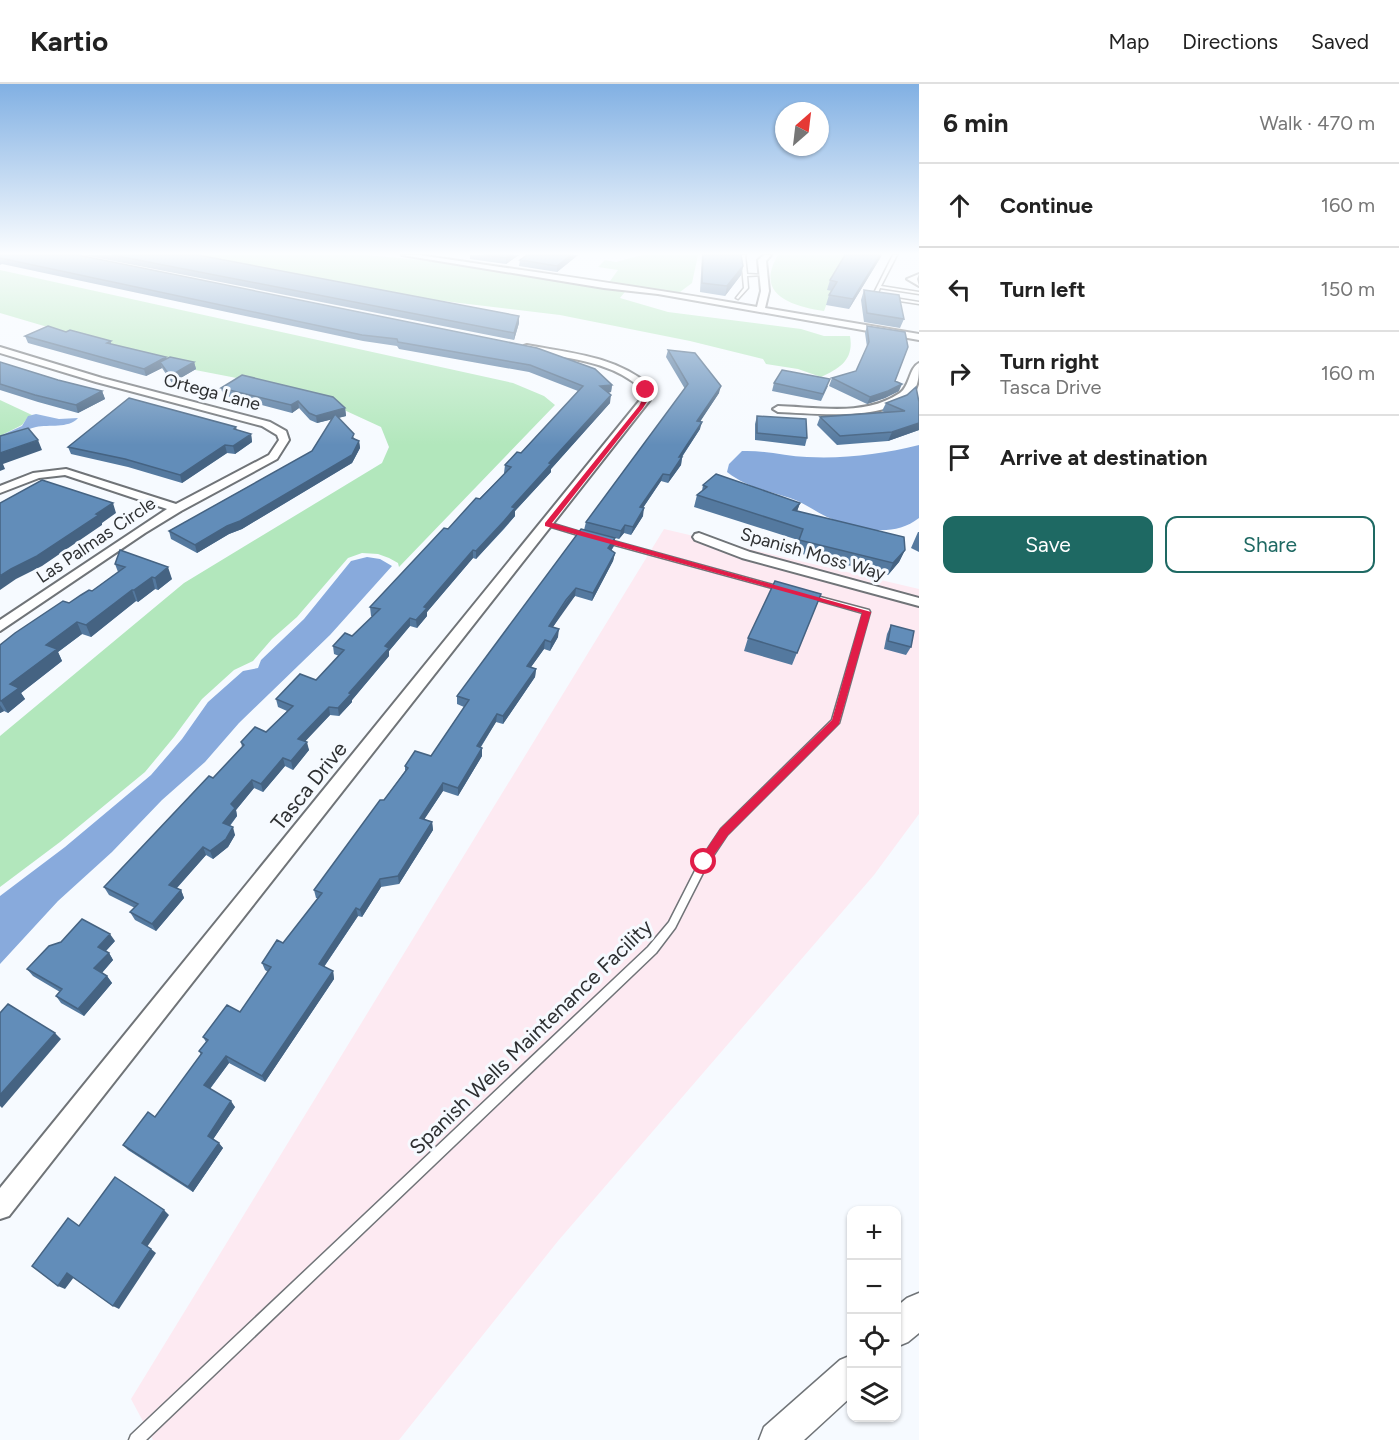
<!DOCTYPE html>
<meta charset="utf-8">
<style>
body{margin:0;font-family:Figtree,sans-serif;background:#f2f2f2;color:#222}
.controls{position:absolute;right:18px;bottom:18px;display:grid;overflow:hidden;border-radius:12px;box-shadow:0 2px 4px #0004}
.controls button{width:54px;height:54px;display:grid;place-items:center;padding:0;border:0;border-bottom:2px solid #e0e0e0;background:#fff;color:#222;font:30px sans-serif}
.compass{position:absolute;left:775px;top:18px;width:54px;height:54px;border-radius:50%;background:#fff;box-shadow:0 2px 4px #0004;rotate:28deg}
.stop{position:absolute;width:18px;height:18px;margin:-14px;border:4px solid #e11d48;border-radius:50%;background:#fff}
.stop.end{background:#e11d48;border-color:#fff;box-shadow:0 2px 6px #0008}
.list{margin:0;padding:0;list-style:none}
h2{display:flex;justify-content:space-between;align-items:center;height:78px;margin:0;padding:0 24px;font-size:26px}
h2 small{font-size:20px;font-weight:400;color:#767676}
.list li{display:grid;grid-template-columns:39px 1fr auto;gap:18px;align-items:center;box-sizing:border-box;height:84px;padding:0 24px;border-top:2px solid #e0e0e0}
.list b{display:block;font-size:22px;white-space:nowrap}
.list p{margin:0;font-size:20px;white-space:nowrap;color:#767676}
.list em{font-size:20px;font-style:normal;color:#767676}
.actions{display:flex;gap:12px;padding:18px 24px}
.actions a{flex:1;padding:14px 0;border:2px solid #1e6963;border-radius:12px;text-align:center;font-size:21px;color:#1e6963}
.actions .main{background:#1e6963;color:#fff}
.icon{flex:none;width:33px;height:33px;fill:none;stroke:currentColor;stroke-width:2;stroke-linecap:round;stroke-linejoin:round}
.map{position:relative;flex:none;width:919px;height:1356px;overflow:hidden}
header{display:flex;align-items:center;gap:36px;box-sizing:border-box;height:84px;padding:0 30px;background:#fff;border-bottom:2px solid #e0e0e0}
header strong{font-size:28px}
nav{display:flex;gap:33px;margin-inline-start:auto;font-size:21px}
main{display:flex}
aside{flex:1;background:#fff}
.map>svg:first-child{display:block}
.commercial{fill:#fdeaf2}
.green{fill:#b2e7bc}
.water{fill:#88aadc}
.lines{fill:none;stroke-linecap:round;stroke-linejoin:round}
.service-casing{stroke:#707478;stroke-width:3}
.minor-casing{stroke:#707478;stroke-width:4}
.tertiary-casing{stroke:#707478;stroke-width:3}
.service{fill:#fff;fill-rule:evenodd}
.minor{fill:#fff;fill-rule:evenodd}
.tertiary{fill:#fff;fill-rule:evenodd}
.wall{fill:#54799f}
.shaded-wall{fill:#456382}
.building{fill:#628db9;stroke:#456382;stroke-width:1.5}
.route{fill:#e11d48}
.labels{text-anchor:middle;stroke-width:6;stroke-linejoin:round;paint-order:stroke}
.far-street-label{font-size:18px;fill:#2e3032;stroke:#f6faff}
.street-label{font-size:21px;fill:#2e3032;stroke:#f6faff}
</style>
<header>
<strong>Kartio</strong>
<nav><a>Map</a><a>Directions</a><a>Saved</a></nav>
</header>
<main>
<div class="map">
<svg width="919" height="1356" viewBox="0 0 919 1356">
<rect width="100%" height="100%" fill="#f6faff"/>
<path class="commercial" d="M664 445 919 505V730L874 791 558 1157 399 1356H153L131 1315Z"/>
<path class="green" d="M182 171H367L453 179 605 204 618 186 598 183 605 176 616 178 642 171H698L692 199 676 211 628 204 620 214 668 228 801 245 824 252H850C854 275 841 284 821 293L798 285 766 280 763 275 690 257 560 231 393 211Z
M778 171H845L824 227C792 222 754 211 778 171Z
M0 186 513 299 544 312 555 321 399 483 398 479 389 474 378 470 362 469 348 474 297 533 272 555 253 577 234 586 202 615 174 653 145 688 60 758 0 803V652L184 499 382 379 389 363 381 343 318 314 263 299 190 285 0 229Z
M0 316 32 331 28 333 22 341 0 352Z"/>
<path class="water" d="M36 330 59 335 78 334C68 345 49 340 36 343 24 346 11 354 0 359V352L22 342 28 332Z
M919 361V434C892 455 856 445 827 433 815 427 804 419 790 414 768 407 746 403 727 388L729 380 742 367C764 366 785 372 807 373 845 375 883 370 919 361Z
M367 473 380 475 392 482 330 551 239 639 205 678 162 716 112 768 58 817 0 880V812L65 763 151 691 182 655 208 618 243 587 258 584 261 576 304 535 351 477Z"/>
<g class="lines">
<g class="service-casing">
<path id="service" d="M741 171H745L747 190 765 191 747 192 748 204 738 215 736 214 744 204Z
M893 171H897L881 202 919 208V210L880 204 878 209 882 212 919 218V220L880 214 874 209Z
M547 438 590 451 591 452 588 454 545 441 544 440Z
M606 455 784 504 785 505 784 506H780L604 458 603 457Z
M809 510 869 526 870 528 839 639 727 751 707 781 675 844 656 869 146 1356H129L131 1351 648 863 669 838 701 775 721 745 832 636 863 529 807 513 806 512Z"/>
</g>
<g class="minor-casing">
<path id="minor" d="M402 171H419C532 188 645 203 757 223L761 207 758 176 764 171H771L766 177 769 207 765 224 919 250V256L658 210 604 204Z
M919 190 917 195 919 202 907 195Z
M527 261C570 269 615 272 649 301L650 316 9 1132 0 1135V1104L640 316 641 304C608 275 565 275 524 266V262Z
M0 263 102 294 270 338 286 347 289 356 277 375 181 427 145 449 0 547V536L167 425 65 391 39 394 0 409V402L33 389 66 385 176 420 269 371 279 356 277 351 262 342 96 298 0 269Z
M919 279C919 288 919 299 914 307 891 339 812 329 778 328L773 325 778 322C818 323 865 333 900 309 910 302 909 284 919 279Z
M699 449 750 468 919 514V522L742 474 695 456 693 453 695 450Z"/>
</g>
<g class="tertiary-casing">
<path id="tertiary" d="M919 1209V1249L908 1258 896 1263V1223L907 1214Z
M852 1271V1312L804 1356H759L764 1343 840 1276Z"/>
</g>
<use href="#service" class="service"/>
<use href="#minor" class="minor"/>
<use href="#tertiary" class="tertiary"/>
</g>
<path class="wall" d="M0 171H78L612 301 611 308 608 309 610 319 551 385V388L515 427V432L504 445 476 475 473 474 427 528V532L417 544 410 542 389 567V572L352 616V618L339 632 330 631 305 657 309 666 293 686 285 682 263 708 254 704 236 726 237 732 230 742 235 751 228 763 213 775 206 771 177 804 181 806 184 814 156 847 135 836 130 828 135 824 109 811 104 803 213 694 242 663 241 658 266 648 287 627 278 623 276 615 316 596 339 572 334 570 333 562 352 552 373 532H371L370 523 505 389H504L505 381 521 369 578 307 529 288 399 265 397 262 363 257 2 180 0 181Z
M83 171H198L519 232V239L514 256Z
M470 171H519L506 180 470 175Z
M578 171 557 188 519 182 520 176Z
M702 171H741L743 182 741 191 725 212 700 208Z
M882 171 849 225 826 221 829 211 832 207 827 206 830 196Z
M864 206 904 235 900 244 864 238 861 216Z
M867 242 895 297 899 307 885 314 867 320 829 302 832 294 856 287 867 263 865 249Z
M66 248 111 257V260L166 275 194 278 196 285 172 299 162 284 146 292 28 259 25 252Z
M668 266 719 309 700 337V345L682 373 681 381 668 399 661 397 643 424V432L631 451 624 449 619 455 584 446 586 438 685 305 666 273Z
M0 278 58 296 102 307 105 315 78 329 38 318 0 306Z
M774 299 828 302 821 317 772 307Z
M221 304 345 324 346 332 338 334 355 355 359 357 360 364 352 379 242 445 229 450 197 469 171 455 169 447 312 367 332 335 317 339 310 336 299 324 292 329 223 311Z
M919 318V346L888 357 837 361 817 341 820 333 884 328 882 327 886 319Z
M757 332 807 354 805 362 755 356V340Z
M236 343 237 346 251 350 252 358 235 370 227 369 182 399 128 383 71 370 68 363Z
M703 401 800 419 797 427 905 466 899 478 888 491 794 468 798 456 694 423 697 411 702 407Z
M918 448H919V468L911 464Z
M614 462 611 467 615 469 613 477 592 517 575 512 565 524 553 543 558 553 550 567 544 565 531 583 536 585 535 593 503 640 496 638 481 663 482 672 458 712 443 707 424 735 432 738 433 746 399 800 381 803 362 833 358 832 324 883 333 887 334 895 265 998 229 979 210 1005 235 1023 213 1055 223 1064 193 1108 128 1066 123 1061 155 1033 201 971 199 967 206 958 203 953 240 928 268 888 265 886 262 879 283 859 318 814H316L314 806 384 716 405 687V682L431 672 464 623 457 620V612Z
M115 480 172 495 158 506 155 505 138 518 136 517 91 553 82 550 58 568 62 577 21 609 25 615 8 629 4 627 0 629V561L69 519 92 507 118 488Z
M821 510 792 581 744 567 748 554Z
M891 541 911 563 906 571 884 565 887 550Z
M115 857 106 867 109 869 113 876 102 889 107 892 112 899 84 932 61 919 56 912 60 908 33 892 27 885Z"/>
<path class="shaded-wall" d="M511 171H519L506 180V174Z
M571 171H578L557 188V182Z
M880 171H882L849 225 853 215Z
M743 182 741 191 725 212 727 202Z
M519 232V239L514 256V249Z
M166 273 168 280 160 278 162 284 146 292 144 285Z
M194 278 196 285 172 299 170 292Z
M902 300 899 307 885 314 867 320 870 313Z
M612 301 611 308 600 310V302Z
M721 302 719 309 696 344 697 337Z
M102 307 105 315 78 329 76 321Z
M611 311 610 319 551 385V388L515 427V432L476 475V467L512 423 549 379Z
M298 317 299 324 292 329 291 321Z
M345 324 346 332 317 339 316 332Z
M702 338 700 345 677 380 679 373Z
M919 339V346L888 357 892 348Z
M251 350 252 358 235 370 233 362Z
M38 356 42 366 3 380 5 385 0 387V369Z
M359 357 360 364 352 379 242 445 229 450 197 469 195 461Z
M225 361 227 369 182 399 180 391Z
M682 373 681 381 668 399 670 391Z
M663 390 661 397 638 431 640 423Z
M113 419 116 429 102 439V441L42 482 16 495 0 506V492Z
M800 419 796 430 793 426Z
M644 424 643 432 631 451 633 443Z
M625 441 624 449 619 455 621 447Z
M615 454 614 462 607 472 608 464Z
M473 466V474L427 528V532L417 544 416 536 424 523Z
M905 466 899 478 888 491 893 479Z
M615 469 613 477 592 517 593 509Z
M168 483 172 495 158 506 155 494Z
M152 493 155 505 138 518 134 506Z
M576 504 575 512 548 550 549 542Z
M132 506 136 517 91 553 86 541Z
M410 534V542L389 567V572L352 616V618L339 632 338 624 385 562Z
M77 538 82 550 58 568 62 577 21 609 25 615 8 629 1 617 10 600 46 561Z
M559 545 558 553 550 567 551 558Z
M545 556 544 565 526 590 527 582Z
M536 585 535 593 503 640V632Z
M0 621 4 627 0 629Z
M329 623 330 631 300 663 298 655Z
M497 630 496 638 476 670 477 662Z
M307 658 309 666 293 686 291 677Z
M482 664V672L458 712V704Z
M283 674 285 682 263 708 261 700Z
M252 696 254 704 236 726 237 732 225 747 223 739 231 720Z
M443 699V707L420 742V734Z
M432 738 433 746 399 800 398 792Z
M233 743 235 751 228 763 213 775 210 767Z
M203 763 206 771 173 808 169 801Z
M380 795 381 803 362 833 360 826Z
M181 806 184 814 156 847 152 840Z
M356 824 358 832 321 887 319 880Z
M110 850 115 857 103 870 98 863Z
M109 869 113 876 99 892 94 884Z
M333 887 334 895 265 998 262 992Z
M107 892 112 899 84 932 78 925Z
M55 949 61 955 2 1024 0 1022V1011Z
M226 972 229 979 208 1007 204 1001Z
M231 1017 235 1023 212 1057 208 1052Z
M219 1059 223 1064 193 1108 188 1103Z
M164 1126 169 1131 147 1163 142 1159Z
M151 1165 156 1169 119 1225 113 1222Z
M67 1189 74 1193 65 1205 58 1202Z"/>
<path class="building" d="M0 171H78L537 264 595 285 612 301 600 302 611 311 549 379 551 380 512 423 515 424 504 437 476 467 473 466 424 523 427 524 416 536 410 534 385 562 389 564 349 609 351 610 338 624 329 623 298 655 307 658 291 677 283 674 261 700 252 696 231 720 235 724 223 739 233 743 226 755 210 767 203 763 169 801 181 806 152 840 130 828 138 820 104 803 209 692 213 694 244 661 241 658 255 643 266 648 293 622 276 615 300 590 316 596 344 566 333 562 345 549 352 552 380 525 370 523 444 444 448 445 476 414 480 415 511 383 505 381 517 368 521 369 583 302 530 281 398 258 397 255 362 251 0 174Z
M112 171H198L519 232 514 249Z
M484 171H511L506 174Z
M527 171H571L557 182 520 176Z
M703 171H741L743 182 727 202 702 199Z
M845 171H880L853 215 829 211 837 198 830 196Z
M864 206 899 211 904 235 867 229Z
M48 242 66 248 70 246 111 257 107 259 166 273 144 285 25 252Z
M867 242 905 248 908 263 895 297 902 300 888 307 870 313 832 294 856 287 869 258Z
M668 266 695 269 721 302 697 337 702 338 679 373H682L670 391 663 390 640 423 644 424 633 443 625 441 621 447 586 438 688 300Z
M170 273 194 278 170 292 160 278Z
M0 278 58 296 102 307 76 321 35 311 0 300Z
M782 286 830 295 823 310 774 299Z
M242 291 333 313 345 324 316 332 309 329 298 317 291 321 221 304Z
M916 303 919 318V339L892 348 840 352 820 333 905 327 886 319 907 311Z
M129 314 236 343 234 345 251 350 233 362 225 361 180 391 125 375 68 363Z
M335 330 354 350 352 354 359 357 352 371 240 437 227 442 195 461 169 447 312 367Z
M757 332 806 335 807 354 757 349Z
M28 344 38 356 0 369V352Z
M716 390 800 419 793 426 904 453 905 466 893 479 799 456 803 445 697 411 707 403 703 401Z
M42 396 113 419 96 430 99 431 37 472 11 485 0 492V419Z
M581 445 615 454 608 464 615 469 593 509 576 504 566 516 549 542 559 545 551 558 545 556 527 582 536 585 503 632 497 630 477 662 482 664 458 704 443 699 420 734 432 738 398 792 380 795 360 826 356 824 319 880 333 887 262 992 226 972 204 1001 231 1017 208 1052 219 1059 188 1103 123 1061 148 1028 155 1033 202 969 199 967 208 956 203 953 227 921 240 928 271 883 262 879 277 856 283 859 322 809 314 806 380 716H384L408 684 405 682 415 667 431 672 469 616 457 612Z
M120 466 168 483 155 494 152 493 134 506H132L86 541 77 538 46 561 57 565 10 600 19 604 1 617 0 616V561L15 549 63 517 69 519 81 511 89 506 92 507 125 483 115 480Z
M775 497 821 510 797 569 748 554Z
M891 541 914 547 911 563 888 557Z
M82 835 110 850 98 863 109 869 94 884 107 892 78 925 56 912 62 905 27 885 49 862 61 858Z
M8 920 55 949 0 1011V929Z
M115 1093 164 1126 142 1159 151 1165 113 1222 67 1189 58 1202 32 1182 68 1134 79 1142Z"/>
<linearGradient id="sky" x2="0" y2="1"><stop stop-color="#81b0e3"/><stop offset="0.47" stop-color="#fbfdff"/><stop offset="1" stop-color="#fbfdff" stop-opacity="0"/></linearGradient>
<rect width="919" height="361" fill="url(#sky)"/>
<path class="route" d="M646 304 649 306 648 316 643 324 552 439 871 528 839 640 728 751 707 781 704 783 698 778 720 745 832 636 862 529 545 442V439L639 322 642 316 644 306Z"/>
<g class="labels">
<g class="far-street-label">
<text transform="translate(212 308) rotate(15)" y="6">Ortega Lane</text>
<text transform="translate(96 456) rotate(-34)" y="6">Las Palmas Circle</text>
<text transform="translate(813 470) rotate(16)" y="6">Spanish Moss Way</text>
</g>
<g class="street-label">
<text transform="translate(309 702) rotate(-51)" y="7">Tasca Drive</text>
<text transform="translate(531 953) rotate(-44)" y="7">Spanish Wells Maintenance Facility</text>
</g>
</g>
</svg>
<div class="controls">
<button>+</button>
<button>−</button>
<button><svg class="icon" aria-label="locate" viewBox="0 0 24 24"><circle cx="12" cy="12" r="6"/><path d="M12 2v4M12 18v4M2 12h4M18 12h4"/></svg></button>
<button><svg class="icon" aria-label="layers" viewBox="0 0 24 24"><path d="M12 4l9 5-9 5-9-5zM3 14l9 5 9-5"/></svg></button>
</div>
<svg class="compass" viewBox="-18 -18 36 36"><path d="M0-13l5 13h-10z" fill="#e53935"/><path d="M0 13l5-13h-10z" fill="#767676"/></svg>
<div class="stop" style="left:704px;top:778px"></div>
<div class="stop end" style="left:646px;top:306px"></div>
</div>
<aside>
<h2>6 min<small>Walk · 470 m</small></h2>
<ul class="list">
<li><svg class="icon" aria-label="ahead" viewBox="0 0 24 24"><path d="M12 20V5M6 11l6-6 6 6"/></svg><div><b>Continue</b></div><em>160 m</em></li>
<li><svg class="icon" aria-label="left" viewBox="0 0 24 24"><path d="M17 20v-9H6M10 6l-5 5 5 5"/></svg><div><b>Turn left</b></div><em>150 m</em></li>
<li><svg class="icon" aria-label="right" viewBox="0 0 24 24"><path d="M7 20v-9h11M14 6l5 5-5 5"/></svg><div><b>Turn right</b><p>Tasca Drive</p></div><em>160 m</em></li>
<li><svg class="icon" aria-label="arrive" viewBox="0 0 24 24"><path d="M6 21V4h12l-3 4 3 4H6"/></svg><div><b>Arrive at destination</b></div></li>
</ul>
<div class="actions"><a class="main">Save</a><a>Share</a></div>
</aside>
</main>
